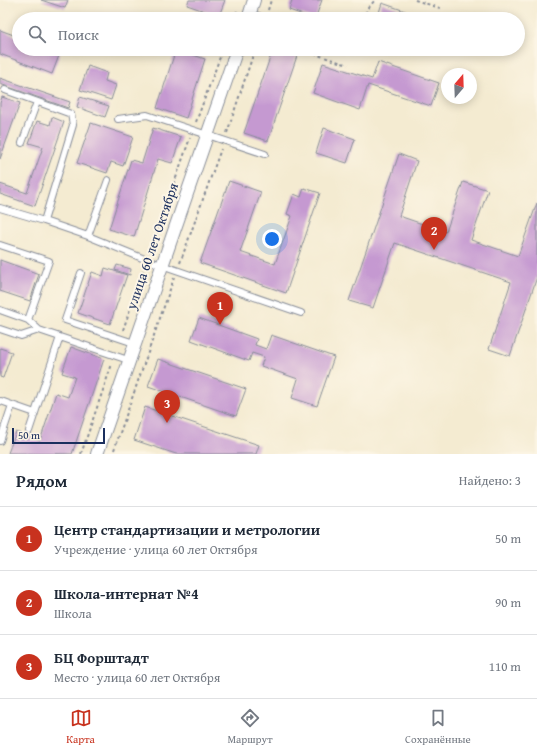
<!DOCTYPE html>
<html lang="ru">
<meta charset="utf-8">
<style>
body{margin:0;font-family:"Gentium Book Plus",serif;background:#f2f2f3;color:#1f2937}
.compass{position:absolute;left:441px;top:68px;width:36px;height:36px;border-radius:50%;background:#fff;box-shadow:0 2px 10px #0003;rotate:19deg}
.scale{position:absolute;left:12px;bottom:10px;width:93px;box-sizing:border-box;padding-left:4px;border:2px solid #1b2f5e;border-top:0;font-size:11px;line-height:14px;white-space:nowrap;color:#1b2f5e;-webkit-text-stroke:3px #fcf5e5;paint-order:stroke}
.you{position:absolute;left:272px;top:239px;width:14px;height:14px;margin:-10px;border:3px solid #fff;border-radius:50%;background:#1a73e8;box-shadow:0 0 0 6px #1a73e833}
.badge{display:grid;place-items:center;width:26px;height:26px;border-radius:50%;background:#c8321e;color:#fff;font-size:13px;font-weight:700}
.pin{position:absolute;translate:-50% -33px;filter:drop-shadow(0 1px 2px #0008)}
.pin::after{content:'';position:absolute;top:21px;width:14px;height:12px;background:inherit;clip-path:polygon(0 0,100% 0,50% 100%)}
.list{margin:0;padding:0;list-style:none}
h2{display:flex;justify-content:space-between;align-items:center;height:52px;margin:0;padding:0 16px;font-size:17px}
h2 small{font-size:13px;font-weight:400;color:#747a83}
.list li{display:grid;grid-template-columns:26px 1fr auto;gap:12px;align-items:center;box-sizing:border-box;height:64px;padding:0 16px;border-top:1px solid #e0e1e3}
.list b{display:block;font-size:15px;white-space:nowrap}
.list p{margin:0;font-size:13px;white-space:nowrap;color:#747a83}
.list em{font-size:13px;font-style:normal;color:#747a83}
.icon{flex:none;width:22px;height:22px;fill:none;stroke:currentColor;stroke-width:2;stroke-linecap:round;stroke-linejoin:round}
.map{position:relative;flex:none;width:537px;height:454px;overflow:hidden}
.search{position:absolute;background:#fff;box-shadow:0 2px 10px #0003;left:12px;right:12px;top:12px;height:44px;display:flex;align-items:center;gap:10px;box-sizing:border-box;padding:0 14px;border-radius:22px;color:#747a83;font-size:15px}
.sheet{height:244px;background:#fff}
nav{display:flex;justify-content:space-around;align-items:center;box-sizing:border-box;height:56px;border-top:1px solid #e0e1e3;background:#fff;font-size:11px;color:#747a83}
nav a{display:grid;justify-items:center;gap:2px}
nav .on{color:#c8321e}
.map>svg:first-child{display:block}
.building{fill:#c599d1}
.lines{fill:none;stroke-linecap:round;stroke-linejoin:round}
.service-casing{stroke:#888d98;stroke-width:8}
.minor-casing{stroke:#888d98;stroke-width:14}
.path{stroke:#888d98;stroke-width:2;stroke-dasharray:3 3;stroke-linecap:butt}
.service{stroke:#fff;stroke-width:6}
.minor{stroke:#fff;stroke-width:12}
.labels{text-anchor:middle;stroke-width:4;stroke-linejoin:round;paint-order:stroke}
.street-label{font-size:14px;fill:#1b2f5e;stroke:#fcf5e5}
</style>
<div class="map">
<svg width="537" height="454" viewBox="0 0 537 454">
<rect width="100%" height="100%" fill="#fcf5e5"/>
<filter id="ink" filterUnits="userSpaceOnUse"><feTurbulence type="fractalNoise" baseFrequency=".025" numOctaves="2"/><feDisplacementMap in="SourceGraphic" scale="8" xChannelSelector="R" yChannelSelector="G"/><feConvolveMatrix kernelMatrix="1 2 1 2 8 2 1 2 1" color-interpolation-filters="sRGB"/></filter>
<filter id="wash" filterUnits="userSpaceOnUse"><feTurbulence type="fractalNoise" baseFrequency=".012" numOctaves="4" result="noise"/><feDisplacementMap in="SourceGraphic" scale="16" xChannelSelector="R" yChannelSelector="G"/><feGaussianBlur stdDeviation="0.9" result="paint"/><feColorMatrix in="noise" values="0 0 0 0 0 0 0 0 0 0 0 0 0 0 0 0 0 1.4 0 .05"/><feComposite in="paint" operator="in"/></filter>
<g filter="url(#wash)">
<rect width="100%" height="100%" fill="#f4ebd1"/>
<g id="blocks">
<path class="building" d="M41 0H68L65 8Z
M189 0H225L219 16 187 5Z
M292 0H322L315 19 289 10Z
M382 3 428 19H377Z
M0 30 19 37V49H50L60 53 52 74 0 54Z
M176 49 205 59 186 118 157 108Z
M273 49H286L298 53 268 141 244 133Z
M378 62 439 83 431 106 368 85 360 110 313 93 323 63 372 79Z
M88 66 107 73 105 81 116 85 111 100 80 90Z
M0 78 70 102 68 108 0 84Z
M2 97 20 103 0 159V103Z
M80 97 109 106 105 117 77 107Z
M52 117 64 122 35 206 0 194V184L27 193 43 147 29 143 37 121 50 125Z
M91 123 133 137 123 166 111 162 107 173 77 163Z
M153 128 181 137 172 163 158 159 134 237 109 229 131 160 142 163Z
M324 128 355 139 347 163 316 153Z
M399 154 417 161 399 216 446 232 463 182 488 190 471 240 518 256 537 203V277L510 356 489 349 511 282 395 243 373 308 349 301Z
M229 181 261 192 240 252 275 264 292 216 287 214 294 194 301 197 304 188 320 193 286 293 200 263Z
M0 260 39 274 30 301 0 291Z
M117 265 131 269 130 275 115 270Z
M105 268 127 275 110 324 78 313 92 272 103 276Z
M199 318 257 339 255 345 266 349 271 335 334 357 317 406 292 398 298 379 261 366 264 357 252 353 249 361 191 340Z
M71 347 104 359 72 454 8 453 16 432 40 441 56 393 68 397 75 377 62 373Z
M0 348 12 352 3 378 0 377Z
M158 359 246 389 236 416 148 386Z
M145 407 259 445 256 454H176L134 440Z"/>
</g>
</g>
<g filter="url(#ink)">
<use href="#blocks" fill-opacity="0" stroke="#888d98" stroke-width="1"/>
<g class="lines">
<g class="service-casing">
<path id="service" d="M250 13 267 19
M5 90 71 114 73 125 44 221
M118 119 147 115 265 154
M22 143 37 102
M0 208 44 221 88 236 147 260 301 313
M88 236 108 180
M0 245 49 261 28 320
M81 273 65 320 134 343
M0 310 28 320 39 330 128 360
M0 329 21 336 39 330
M1 401 12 405
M29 431 60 337
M0 441 12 405 35 413"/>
</g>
<g class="minor-casing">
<path id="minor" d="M248 19 254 0
M97 454 237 49"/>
</g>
<path class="path" d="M415 0 443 9
M268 10 271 0
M234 19 237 11
M363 19 368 8 375 0
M313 49 312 53 348 65
M196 122 223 49
M227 133 255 49
M150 252 190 138
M180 263 221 149
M123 330 144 268
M114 450 174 278
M81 454 112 364"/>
<use href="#service" class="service"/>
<use href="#minor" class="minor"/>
</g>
</g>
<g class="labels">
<g class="street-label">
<text transform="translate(152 246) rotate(-71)" y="5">улица 60 лет Октября</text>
</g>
</g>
</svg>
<svg class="compass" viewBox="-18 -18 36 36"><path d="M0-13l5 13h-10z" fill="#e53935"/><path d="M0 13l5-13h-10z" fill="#747a83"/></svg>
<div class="scale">50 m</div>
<div class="you"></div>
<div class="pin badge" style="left:220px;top:325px">1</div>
<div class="pin badge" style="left:434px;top:250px">2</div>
<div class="pin badge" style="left:167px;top:423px">3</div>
<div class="search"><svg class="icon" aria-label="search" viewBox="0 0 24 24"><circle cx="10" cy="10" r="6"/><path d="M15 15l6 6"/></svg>Поиск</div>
</div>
<section class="sheet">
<h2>Рядом<small>Найдено: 3</small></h2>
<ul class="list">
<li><span class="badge">1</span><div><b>Центр стандартизации и метрологии</b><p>Учреждение · улица 60 лет Октября</p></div><em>50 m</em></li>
<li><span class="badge">2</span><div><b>Школа-интернат №4</b><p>Школа</p></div><em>90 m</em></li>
<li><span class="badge">3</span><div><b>БЦ Форштадт</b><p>Место · улица 60 лет Октября</p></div><em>110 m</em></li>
</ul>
</section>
<nav>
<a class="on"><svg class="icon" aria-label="map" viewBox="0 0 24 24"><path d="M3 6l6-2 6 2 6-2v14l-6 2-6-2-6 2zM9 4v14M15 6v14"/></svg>Карта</a>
<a><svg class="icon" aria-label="directions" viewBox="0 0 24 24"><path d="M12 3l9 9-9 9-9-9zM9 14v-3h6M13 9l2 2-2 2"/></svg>Маршрут</a>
<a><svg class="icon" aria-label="saved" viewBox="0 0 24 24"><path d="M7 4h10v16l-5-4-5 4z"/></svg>Сохранённые</a>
</nav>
